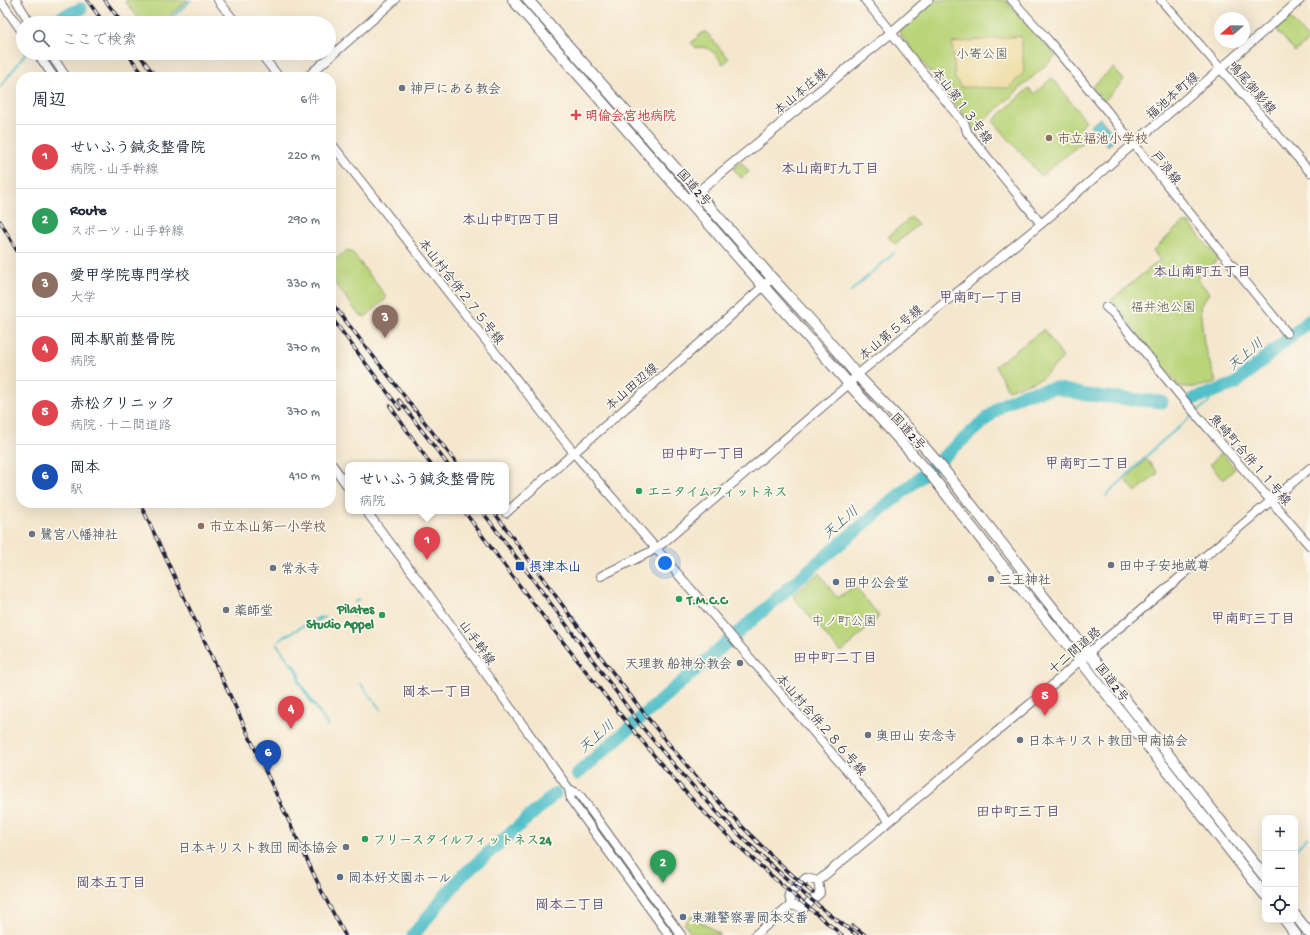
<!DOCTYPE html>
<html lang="ja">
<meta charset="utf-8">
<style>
body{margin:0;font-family:"Gochi Hand","Klee One",sans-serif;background:#f2f2f3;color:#1f2937}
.controls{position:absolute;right:12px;bottom:12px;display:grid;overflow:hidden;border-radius:8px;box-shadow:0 4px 16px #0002}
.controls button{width:36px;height:36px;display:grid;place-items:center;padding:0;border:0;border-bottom:1px solid #e0e1e3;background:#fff;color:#1f2937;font:20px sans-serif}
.compass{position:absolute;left:1214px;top:12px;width:36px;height:36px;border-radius:50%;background:#fff;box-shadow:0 4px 16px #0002;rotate:250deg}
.you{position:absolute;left:665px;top:563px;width:14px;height:14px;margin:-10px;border:3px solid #fff;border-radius:50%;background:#1a73e8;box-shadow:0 0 0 6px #1a73e833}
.badge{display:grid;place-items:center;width:26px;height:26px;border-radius:50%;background:#c8321e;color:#fff;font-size:13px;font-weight:700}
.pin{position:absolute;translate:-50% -33px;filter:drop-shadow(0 1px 2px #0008)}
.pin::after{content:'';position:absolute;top:21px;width:14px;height:12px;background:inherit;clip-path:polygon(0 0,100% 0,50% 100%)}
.popup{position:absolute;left:345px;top:462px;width:164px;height:52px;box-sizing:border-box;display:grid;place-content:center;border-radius:8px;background:#fff;filter:drop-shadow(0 1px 3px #0005);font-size:13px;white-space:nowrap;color:#747a83}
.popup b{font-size:15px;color:#1f2937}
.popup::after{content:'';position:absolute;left:50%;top:100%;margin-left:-8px;border:8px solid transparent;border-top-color:#fff}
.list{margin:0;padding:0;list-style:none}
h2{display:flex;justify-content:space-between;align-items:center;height:52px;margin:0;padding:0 16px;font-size:17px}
h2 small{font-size:13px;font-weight:400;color:#747a83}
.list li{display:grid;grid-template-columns:26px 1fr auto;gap:12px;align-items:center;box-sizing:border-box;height:64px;padding:0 16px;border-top:1px solid #e0e1e3}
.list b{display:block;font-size:15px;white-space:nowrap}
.list p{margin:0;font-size:13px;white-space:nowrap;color:#747a83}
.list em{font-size:13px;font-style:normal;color:#747a83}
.icon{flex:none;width:22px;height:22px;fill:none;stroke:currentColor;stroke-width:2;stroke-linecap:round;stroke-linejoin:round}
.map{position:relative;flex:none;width:1310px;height:935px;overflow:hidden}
.search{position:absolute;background:#fff;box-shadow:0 4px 16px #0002;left:16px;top:16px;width:320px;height:44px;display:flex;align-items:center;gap:10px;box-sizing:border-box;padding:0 14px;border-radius:22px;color:#747a83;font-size:15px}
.panel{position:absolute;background:#fff;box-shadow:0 4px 16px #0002;left:16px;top:72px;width:320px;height:436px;border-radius:16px}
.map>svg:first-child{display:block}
.green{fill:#b9d479;stroke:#6e7b5a}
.sand{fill:#eeda9e;stroke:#887e6c}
.water{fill:#52c0c9;stroke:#3a7182}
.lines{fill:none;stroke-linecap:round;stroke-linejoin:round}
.stream{stroke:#52c0c9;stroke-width:2}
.river{stroke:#52c0c9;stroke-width:13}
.tertiary-casing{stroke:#6c676e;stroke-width:10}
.secondary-casing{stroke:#6c676e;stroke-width:11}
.trunk-casing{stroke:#6c676e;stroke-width:12}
.tertiary{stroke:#fff;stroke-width:8}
.secondary{stroke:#fff;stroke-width:9}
.trunk{stroke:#fff;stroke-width:10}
.rail-casing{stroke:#22223b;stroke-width:3.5}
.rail{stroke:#fbf7ec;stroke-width:2;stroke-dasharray:6;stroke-linecap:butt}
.worship-dot{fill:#6b7280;stroke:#fbf7ec;stroke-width:1.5}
.health-dot{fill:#e0444e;stroke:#fbf7ec;stroke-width:1.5}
.education-dot{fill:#8d6e63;stroke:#fbf7ec;stroke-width:1.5}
.leisure-dot{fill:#2e9e5b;stroke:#fbf7ec;stroke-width:1.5}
.transit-dot{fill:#1a4fb4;stroke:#fbf7ec;stroke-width:1.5}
.service-dot{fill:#5c6f8a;stroke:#fbf7ec;stroke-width:1.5}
.labels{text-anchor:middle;stroke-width:3.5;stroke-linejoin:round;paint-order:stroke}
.park-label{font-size:13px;fill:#4f574e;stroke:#fbf7ec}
.street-label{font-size:13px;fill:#22223b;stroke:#fbf7ec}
.worship-label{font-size:13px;font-weight:bold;fill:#5b616d;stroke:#fbf7ec;text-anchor:start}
.health-label{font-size:13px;font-weight:bold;fill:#be3a42;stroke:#fbf7ec;text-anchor:start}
.education-label{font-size:13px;font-weight:bold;fill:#785e54;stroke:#fbf7ec;text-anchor:start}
.leisure-label{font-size:13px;font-weight:bold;fill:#27864d;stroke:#fbf7ec;text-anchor:start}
.transit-label{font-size:13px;font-weight:bold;fill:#164399;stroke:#fbf7ec;text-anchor:start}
.service-label{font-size:13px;font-weight:bold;fill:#4e5e75;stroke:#fbf7ec;text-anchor:start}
.neighbourhood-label{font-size:14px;font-weight:bold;fill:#625379;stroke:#fbf7ec}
.water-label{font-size:14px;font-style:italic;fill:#33596d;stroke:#fbf7ec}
</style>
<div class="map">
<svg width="1310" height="935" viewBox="0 0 1310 935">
<rect width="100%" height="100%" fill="#fbf7ec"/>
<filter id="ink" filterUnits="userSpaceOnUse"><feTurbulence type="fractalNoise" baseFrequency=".025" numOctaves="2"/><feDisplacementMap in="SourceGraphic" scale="8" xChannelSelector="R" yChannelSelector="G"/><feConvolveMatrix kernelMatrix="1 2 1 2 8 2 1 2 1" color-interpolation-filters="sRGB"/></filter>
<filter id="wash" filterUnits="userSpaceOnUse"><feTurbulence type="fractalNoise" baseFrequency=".012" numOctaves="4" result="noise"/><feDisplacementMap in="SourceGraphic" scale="16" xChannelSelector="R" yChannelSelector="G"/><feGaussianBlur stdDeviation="0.9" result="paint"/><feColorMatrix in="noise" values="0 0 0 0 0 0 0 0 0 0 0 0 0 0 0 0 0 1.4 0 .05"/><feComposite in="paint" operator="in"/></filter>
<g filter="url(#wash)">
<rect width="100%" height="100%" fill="#f5e7ce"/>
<path class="green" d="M130 0H188L161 23H142L125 1Z
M934 0H1005L1056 56 975 129 900 34 899 30Z
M1289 17 1309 40 1295 52 1276 29Z
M706 32 729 59 723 64C716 55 709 44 696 48L691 43 702 33Z
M1113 68 1124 80 1104 101 1092 87Z
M1052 78 1086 121 1081 126 1090 136 1041 176 993 121 1029 88 1034 94Z
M741 162 749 172 741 178 733 168Z
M911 217 918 225 895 244 888 237Z
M1182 223H1189L1218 259 1197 278 1209 293 1200 307 1204 344 1216 382C1204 386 1192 389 1179 386L1111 300 1160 260 1153 251Z
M347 250 352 252 385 295 386 299 365 317 358 314 331 278V263Z
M1044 329 1063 358 1041 379 1008 390 995 366Z
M1222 453 1235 469 1223 480 1210 464Z
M1146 459 1158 473 1136 492 1125 480Z
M819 573 838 598 854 586 878 614V618L843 651H839L794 598V594Z
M692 916 721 935H692L684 923Z"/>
<path class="sand" d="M1021 36 1024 72 1009 88 961 87 955 78 952 43Z"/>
<path class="water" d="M1100 118 1117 138 1108 146 1090 126Z"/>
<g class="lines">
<path class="stream" d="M165 23 191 0
M0 87 26 53
M850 292 894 253
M1196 412 1207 404 1216 392
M1106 496 1159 444 1193 415
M355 602 359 599
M348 608 354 616
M336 613 347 608
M317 621 325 617
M279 641 285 636 320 617
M277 644 298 674V681L312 704
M293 663 300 674 299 681 328 726
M361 684 381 710
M1295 850 1308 837"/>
<path class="river" d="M54 23 62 17 81 9
M1193 399 1235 384 1310 320
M577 774 824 557 923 475 1002 405 1024 394 1055 388 1087 395 1162 402
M413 935 460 878 555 794"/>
</g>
</g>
<g filter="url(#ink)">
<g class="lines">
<g class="tertiary-casing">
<path id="tertiary" d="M0 0 23 33
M16 0 30 23
M218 0 236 23
M865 0 965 125 967 132 1041 224
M1012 0 1048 40 1103 106 1287 333
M1161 0 1310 172
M37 53 54 77
M50 53 66 77
M260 53 279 77
M307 77 395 0
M331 143 574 453 890 821
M1106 307 1114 314 1182 398 1310 546
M331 463 348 487
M366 511 421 584 569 789 571 800 669 935
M506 513C594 433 686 359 772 278
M601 576 656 549 849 384 857 375 938 308 1041 224 1300 0
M569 789 579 794 681 935
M818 881 1048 689 1088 653 1135 615 1310 468
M791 905 789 894 806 878 818 881
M791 905 804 908 820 893 818 881
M755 935 791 905"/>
</g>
<g class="secondary-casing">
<path id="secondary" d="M688 200 779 126 785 119 891 33 928 0"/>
</g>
<g class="trunk-casing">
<path id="trunk" d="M513 0 849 384 931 475 992 553 1080 660 1265 895
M528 0 772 278 815 325 857 375 908 428 944 470 1265 877
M1295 915 1310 934
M1285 920 1296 935"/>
</g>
<use href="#tertiary" class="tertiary"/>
<use href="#secondary" class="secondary"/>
<use href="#trunk" class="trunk"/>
<g class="rail-casing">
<path id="rail" d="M87 0 104 23
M105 0 122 23
M127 53 145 77
M138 53 156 77
M0 221 21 258
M331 302 458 465
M331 317 400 409
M399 400 448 465
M390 406 431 465
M140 503 301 847 323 894 345 935
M464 511C510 574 558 636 607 698 643 742 679 788 720 828 758 866 800 901 842 935
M482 511 643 728C706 805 776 877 857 935
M493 511C593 644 685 785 813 893
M853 926 865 935"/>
</g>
<use href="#rail" class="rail"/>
</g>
</g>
<g class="worship-dot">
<circle cx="402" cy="88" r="4"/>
<circle cx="32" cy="534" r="4"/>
<circle cx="1111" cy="565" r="4"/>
<circle cx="273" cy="568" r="4"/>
<circle cx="991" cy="579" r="4"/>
<circle cx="226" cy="610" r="4"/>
<circle cx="740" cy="663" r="4"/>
<circle cx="868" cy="735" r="4"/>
<circle cx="1020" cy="740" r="4"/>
<circle cx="346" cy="847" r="4"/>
</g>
<path class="health-dot" d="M574 109h4v4h4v4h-4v4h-4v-4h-4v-4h4z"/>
<g class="education-dot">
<circle cx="1049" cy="138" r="4"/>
<circle cx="201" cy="526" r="4"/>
</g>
<g class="leisure-dot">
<circle cx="639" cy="491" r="4"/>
<circle cx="679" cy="599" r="4"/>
<circle cx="382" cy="615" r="4"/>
<circle cx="365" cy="839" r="4"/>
</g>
<rect class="transit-dot" x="515" y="561" width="10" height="10" rx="2"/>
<g class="service-dot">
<circle cx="836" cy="582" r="4"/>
<circle cx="340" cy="877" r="4"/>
<circle cx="683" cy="917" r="4"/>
</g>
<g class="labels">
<g class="park-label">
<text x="982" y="58">小寄公園</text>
<text x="1163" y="311">福井池公園</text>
<text x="844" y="625">中ノ町公園</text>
</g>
<g class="street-label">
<text transform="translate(1253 87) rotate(49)" y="5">鳴尾御影線</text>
<text transform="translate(800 91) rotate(-40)" y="5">本山本庄線</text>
<text transform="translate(1172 95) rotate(-41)" y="5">福池本町線</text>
<text transform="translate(963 105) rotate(53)" y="5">本山第１３号線</text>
<text transform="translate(1167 167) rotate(51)" y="5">戸浪線</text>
<text transform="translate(695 187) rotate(49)" y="5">国道2号</text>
<text transform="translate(462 291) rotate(52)" y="5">本山村合併２７５号線</text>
<text transform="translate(890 332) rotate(-40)" y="5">本山第５号線</text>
<text transform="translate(631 386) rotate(-41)" y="5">本山田辺線</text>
<text transform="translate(909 431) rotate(48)" y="5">国道2号</text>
<text transform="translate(1251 459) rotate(49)" y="5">魚崎町合併１１号線</text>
<text transform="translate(478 642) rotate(54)" y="5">山手幹線</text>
<text transform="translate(1074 650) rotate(-41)" y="5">十二間道路</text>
<text transform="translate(1113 682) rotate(52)" y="5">国道2号</text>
<text transform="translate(822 724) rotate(49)" y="5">本山村合併２８６号線</text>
</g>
<g class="worship-label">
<text x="410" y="93">神戸にある教会</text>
<text x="40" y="539">鷺宮八幡神社</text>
<text x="1119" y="570">田中子安地蔵尊</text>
<text x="281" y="573">常永寺</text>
<text x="999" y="584">三王神社</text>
<text x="234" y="615">薬師堂</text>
<text x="732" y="668" text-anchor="end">天理教 船神分教会</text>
<text x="876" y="740">奥田山 安念寺</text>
<text x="1028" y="745">日本キリスト教団 甲南協会</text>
<text x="338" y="852" text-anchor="end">日本キリスト教団 岡本協会</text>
</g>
<g class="health-label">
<text x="585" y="120">明倫会宮地病院</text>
</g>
<g class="education-label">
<text x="1057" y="143">市立福池小学校</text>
<text x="209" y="531">市立本山第一小学校</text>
</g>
<g class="leisure-label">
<text x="647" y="496">エニタイムフィットネス</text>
<text x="687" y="604">T.M.C.C</text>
<text x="374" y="613" text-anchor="end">Pilates<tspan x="374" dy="15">Studio Appel</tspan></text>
<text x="373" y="844">フリースタイルフィットネス24</text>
</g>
<g class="transit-label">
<text x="529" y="571">摂津本山</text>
</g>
<g class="service-label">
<text x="844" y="587">田中公会堂</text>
<text x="348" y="882">岡本好文園ホール</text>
<text x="691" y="922">東灘警察署岡本交番</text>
</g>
<g class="neighbourhood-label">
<text x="830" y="173">本山南町九丁目</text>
<text x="511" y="224">本山中町四丁目</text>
<text x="1202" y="276">本山南町五丁目</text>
<text x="981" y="302">甲南町一丁目</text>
<text x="703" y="458">田中町一丁目</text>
<text x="1087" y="468">甲南町二丁目</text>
<text x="1253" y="623">甲南町三丁目</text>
<text x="835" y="662">田中町二丁目</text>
<text x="437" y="696">岡本一丁目</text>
<text x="1018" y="816">田中町三丁目</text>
<text x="111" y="887">岡本五丁目</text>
<text x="570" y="909">岡本二丁目</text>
</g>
<g class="water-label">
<text transform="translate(1245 354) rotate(-40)" y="5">天上川</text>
<text transform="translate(840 522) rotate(-41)" y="5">天上川</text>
<text transform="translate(596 736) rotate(-41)" y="5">天上川</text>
</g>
</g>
</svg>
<div class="controls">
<button>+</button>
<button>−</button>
<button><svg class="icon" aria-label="locate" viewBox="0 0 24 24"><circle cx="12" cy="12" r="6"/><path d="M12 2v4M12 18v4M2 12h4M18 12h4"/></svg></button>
</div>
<svg class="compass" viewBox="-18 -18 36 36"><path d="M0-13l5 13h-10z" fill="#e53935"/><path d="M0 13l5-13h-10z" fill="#747a83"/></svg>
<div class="you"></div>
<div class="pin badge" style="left:427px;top:560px;background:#e0444e">1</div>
<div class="popup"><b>せいふう鍼灸整骨院</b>病院</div>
<div class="pin badge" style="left:663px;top:883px;background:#2e9e5b">2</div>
<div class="pin badge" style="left:385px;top:338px;background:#8d6e63">3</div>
<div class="pin badge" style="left:291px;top:729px;background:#e0444e">4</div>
<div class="pin badge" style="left:1045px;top:716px;background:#e0444e">5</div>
<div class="pin badge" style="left:268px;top:773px;background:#1a4fb4">6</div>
<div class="search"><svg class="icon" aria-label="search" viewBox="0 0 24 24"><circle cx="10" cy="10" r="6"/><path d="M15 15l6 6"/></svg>ここで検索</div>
<section class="panel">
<h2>周辺<small>6件</small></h2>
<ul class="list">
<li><span class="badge" style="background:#e0444e">1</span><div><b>せいふう鍼灸整骨院</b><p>病院 · 山手幹線</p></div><em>220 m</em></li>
<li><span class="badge" style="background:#2e9e5b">2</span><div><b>Route</b><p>スポーツ · 山手幹線</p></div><em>290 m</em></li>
<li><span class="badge" style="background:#8d6e63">3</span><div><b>愛甲学院専門学校</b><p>大学</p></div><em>330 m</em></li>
<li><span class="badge" style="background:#e0444e">4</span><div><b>岡本駅前整骨院</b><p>病院</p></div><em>370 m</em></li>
<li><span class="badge" style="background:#e0444e">5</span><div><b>赤松クリニック</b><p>病院 · 十二間道路</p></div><em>370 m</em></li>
<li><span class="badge" style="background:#1a4fb4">6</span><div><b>岡本</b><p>駅</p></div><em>410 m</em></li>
</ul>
</section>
</div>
